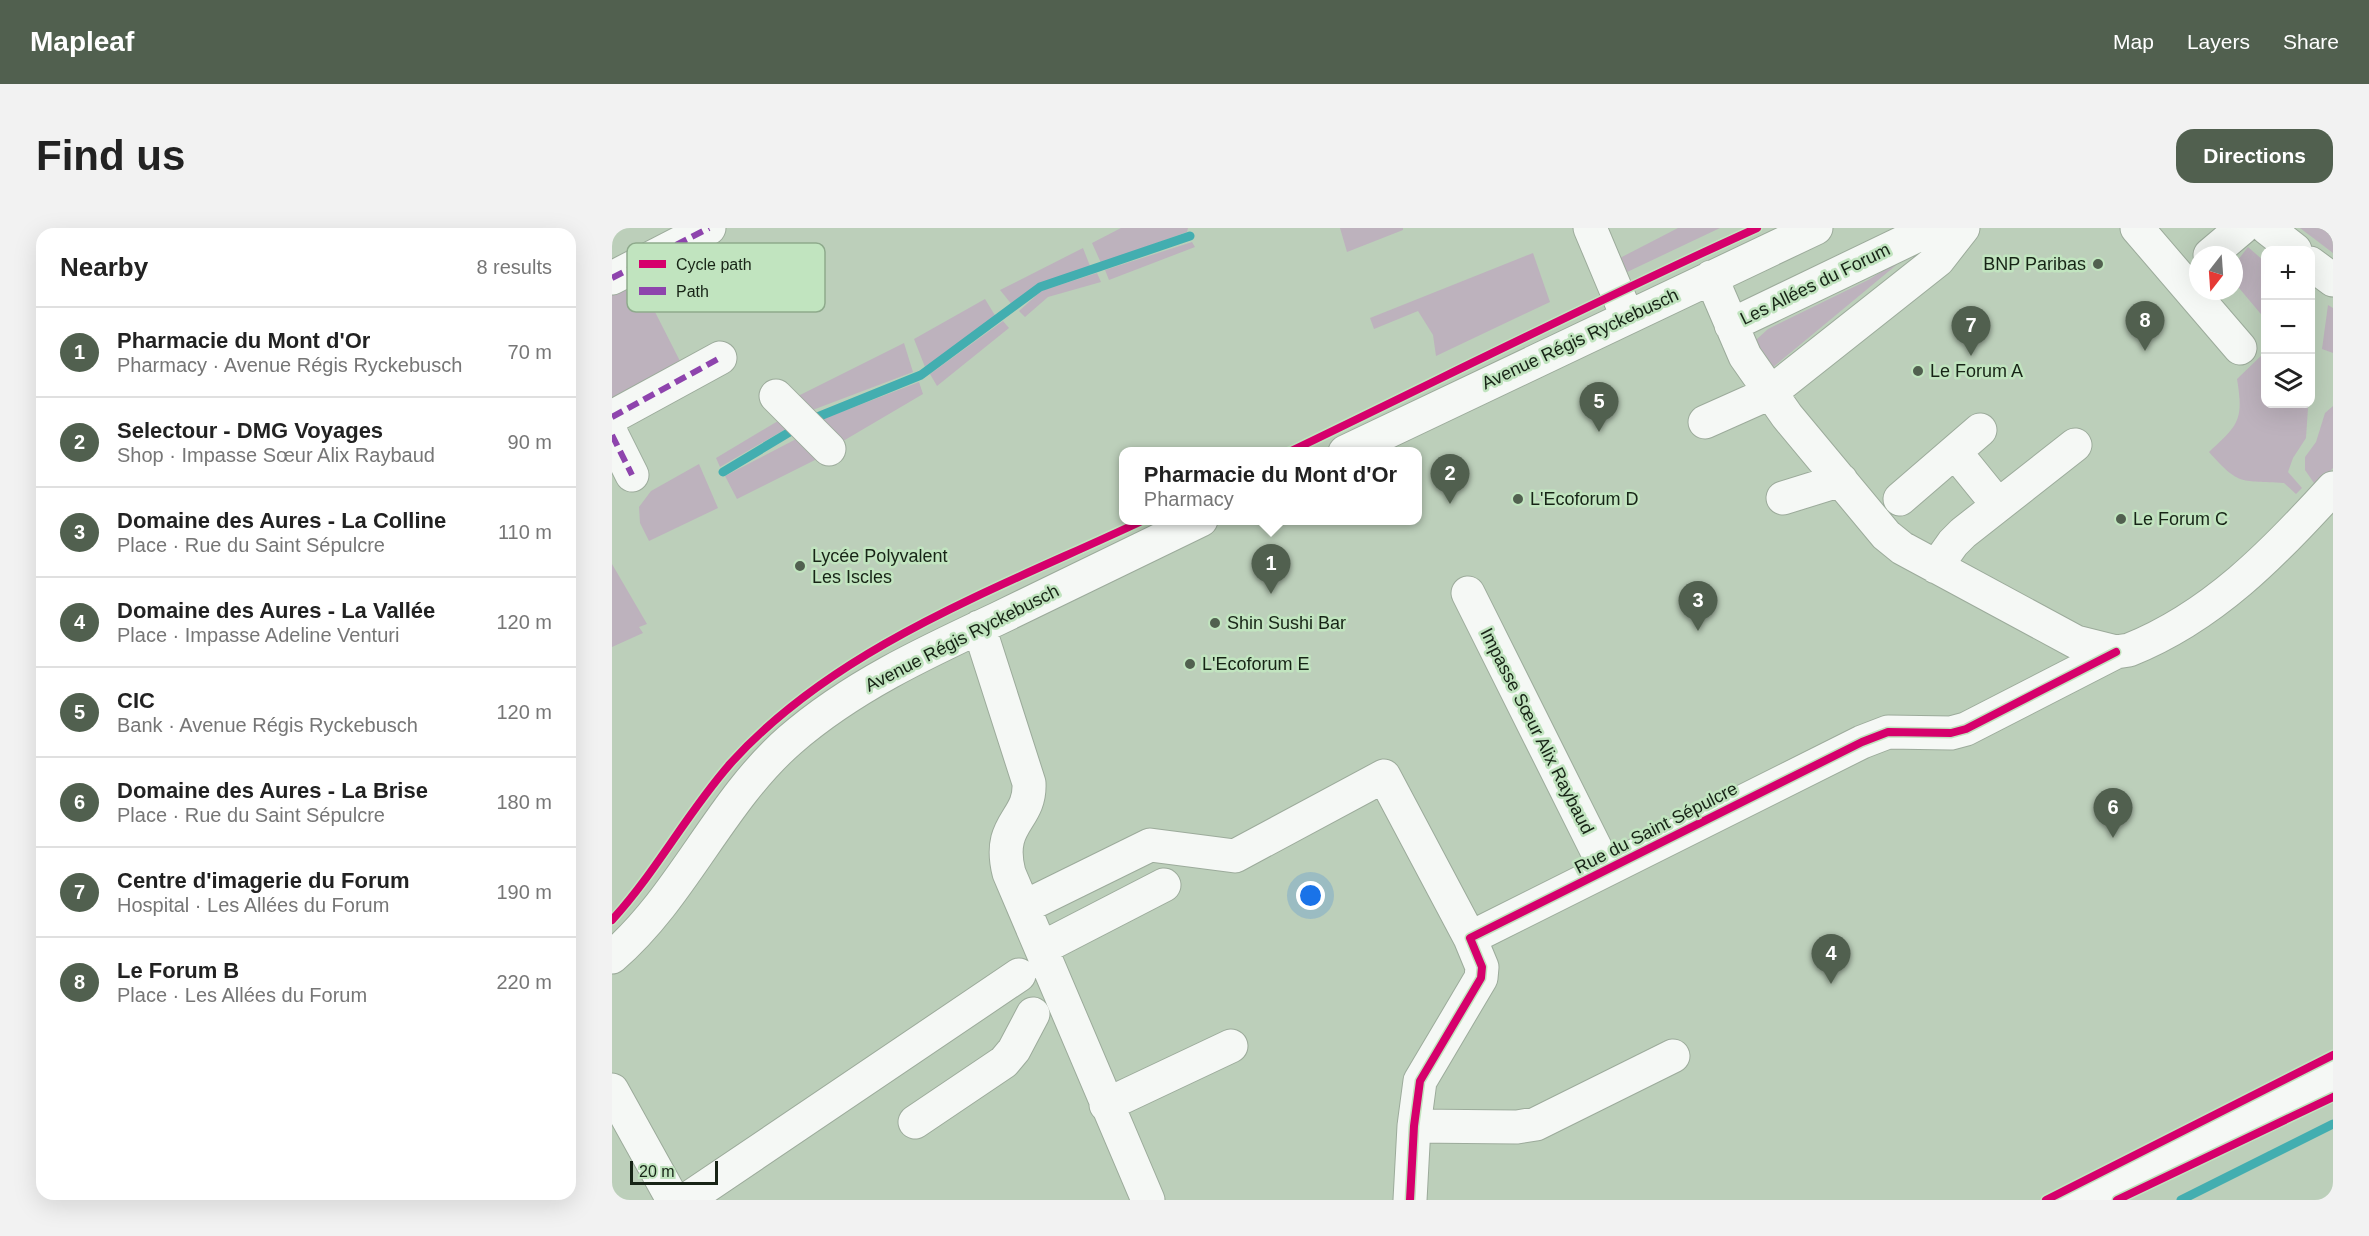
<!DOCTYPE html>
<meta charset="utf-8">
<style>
body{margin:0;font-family:Helvetica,sans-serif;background:#f2f2f2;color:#222}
.controls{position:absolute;right:18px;top:18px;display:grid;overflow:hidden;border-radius:12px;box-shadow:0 6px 24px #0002}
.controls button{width:54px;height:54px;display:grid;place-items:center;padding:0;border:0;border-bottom:2px solid #e0e0e0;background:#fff;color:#222;font:30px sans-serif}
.compass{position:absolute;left:1577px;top:18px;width:54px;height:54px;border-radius:50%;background:#fff;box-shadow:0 6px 24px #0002;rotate:197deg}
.scale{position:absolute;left:18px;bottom:15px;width:88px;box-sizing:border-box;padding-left:6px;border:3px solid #172416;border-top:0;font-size:16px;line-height:21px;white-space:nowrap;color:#172416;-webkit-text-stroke:4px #c1e4bf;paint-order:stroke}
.you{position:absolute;left:699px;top:668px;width:21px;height:21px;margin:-15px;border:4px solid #fff;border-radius:50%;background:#1a73e8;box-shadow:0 0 0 9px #1a73e833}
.badge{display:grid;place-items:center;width:39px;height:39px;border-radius:50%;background:#51604f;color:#fff;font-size:20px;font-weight:700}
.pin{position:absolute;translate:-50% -50px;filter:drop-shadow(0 2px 3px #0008)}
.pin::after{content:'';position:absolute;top:32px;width:21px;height:18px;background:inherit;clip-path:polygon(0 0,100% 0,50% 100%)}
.popup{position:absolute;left:507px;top:219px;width:303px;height:78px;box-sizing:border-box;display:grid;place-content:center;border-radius:12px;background:#fff;filter:drop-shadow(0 2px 4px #0005);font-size:20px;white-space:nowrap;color:#767676}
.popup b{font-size:22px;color:#222}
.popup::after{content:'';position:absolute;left:50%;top:100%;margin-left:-12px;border:12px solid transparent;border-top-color:#fff}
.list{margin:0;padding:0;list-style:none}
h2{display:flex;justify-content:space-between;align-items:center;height:78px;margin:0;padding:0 24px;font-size:26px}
h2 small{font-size:20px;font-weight:400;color:#767676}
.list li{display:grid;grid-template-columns:39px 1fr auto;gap:18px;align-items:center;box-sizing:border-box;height:90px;padding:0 24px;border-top:2px solid #e0e0e0}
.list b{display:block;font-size:22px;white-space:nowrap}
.list p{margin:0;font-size:20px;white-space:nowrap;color:#767676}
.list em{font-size:20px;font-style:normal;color:#767676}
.icon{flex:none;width:33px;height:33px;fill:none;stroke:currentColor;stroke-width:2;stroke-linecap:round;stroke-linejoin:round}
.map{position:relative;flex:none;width:1721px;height:972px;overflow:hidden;border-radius:18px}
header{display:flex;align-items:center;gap:36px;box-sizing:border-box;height:84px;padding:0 30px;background:#51604f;color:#fff}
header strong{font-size:28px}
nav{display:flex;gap:33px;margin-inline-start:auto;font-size:21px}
.intro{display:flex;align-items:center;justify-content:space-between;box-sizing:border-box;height:144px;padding:0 36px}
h1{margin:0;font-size:42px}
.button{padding:15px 27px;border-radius:18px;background:#51604f;color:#fff;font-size:21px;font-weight:700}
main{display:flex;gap:36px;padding:0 36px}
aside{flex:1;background:#fff;border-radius:18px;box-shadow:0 6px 24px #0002}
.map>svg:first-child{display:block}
.green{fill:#bdb2bd}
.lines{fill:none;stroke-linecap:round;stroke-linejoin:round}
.stream{stroke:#43aeb0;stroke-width:9}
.minor-casing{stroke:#9cab9b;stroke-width:35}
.major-casing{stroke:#9cab9b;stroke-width:35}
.minor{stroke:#f5f8f5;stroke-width:33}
.major{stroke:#f5f8f5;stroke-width:33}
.quiet{stroke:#8e44ad;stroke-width:6;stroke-dasharray:12 6;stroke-linecap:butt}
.cycleway-casing{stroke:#c1e4bf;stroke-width:11}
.cycleway{stroke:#d6006c;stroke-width:8}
.poi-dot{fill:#51604f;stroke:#c1e4bf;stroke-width:2}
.labels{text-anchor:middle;stroke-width:5;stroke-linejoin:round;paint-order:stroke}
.poi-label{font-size:18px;fill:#172416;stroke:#c1e4bf;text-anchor:start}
.street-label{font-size:18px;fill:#172416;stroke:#c1e4bf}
.key{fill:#c1e4bf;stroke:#8eaa8c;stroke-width:1.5}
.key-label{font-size:16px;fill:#172416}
</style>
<header>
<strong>Mapleaf</strong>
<nav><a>Map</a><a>Layers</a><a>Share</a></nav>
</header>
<div class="intro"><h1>Find us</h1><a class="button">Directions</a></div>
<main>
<aside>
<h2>Nearby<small>8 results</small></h2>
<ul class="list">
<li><span class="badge">1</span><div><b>Pharmacie du Mont d'Or</b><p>Pharmacy · Avenue Régis Ryckebusch</p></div><em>70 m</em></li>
<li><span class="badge">2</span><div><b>Selectour - DMG Voyages</b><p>Shop · Impasse Sœur Alix Raybaud</p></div><em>90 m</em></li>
<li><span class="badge">3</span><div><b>Domaine des Aures - La Colline</b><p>Place · Rue du Saint Sépulcre</p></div><em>110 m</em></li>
<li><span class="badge">4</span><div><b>Domaine des Aures - La Vallée</b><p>Place · Impasse Adeline Venturi</p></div><em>120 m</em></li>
<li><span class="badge">5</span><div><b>CIC</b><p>Bank · Avenue Régis Ryckebusch</p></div><em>120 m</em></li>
<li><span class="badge">6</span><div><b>Domaine des Aures - La Brise</b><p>Place · Rue du Saint Sépulcre</p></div><em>180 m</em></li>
<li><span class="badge">7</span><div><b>Centre d'imagerie du Forum</b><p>Hospital · Les Allées du Forum</p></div><em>190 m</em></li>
<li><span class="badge">8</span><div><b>Le Forum B</b><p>Place · Les Allées du Forum</p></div><em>220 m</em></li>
</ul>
</aside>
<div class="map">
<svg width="1721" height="972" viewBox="0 0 1721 972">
<rect width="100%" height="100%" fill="#bccfba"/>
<path class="green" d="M509 0H576L575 4 489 35 480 15Z
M728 0H791V2L735 24Z
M1066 0H1108L1013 45 1006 31Z
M1688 0H1721V25Z
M580 14 583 19 497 52 493 42Z
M1636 19 1653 34V91L1622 54V37Z
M471 20 478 38 429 55 401 78 388 62Z
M921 25 938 74 824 128 821 107 806 83 762 101 758 90Z
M1294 29 1154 145 1138 125 1145 111 1156 101 1256 52Z
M485 45 489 54 436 69 413 89 407 83 429 63Z
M31 48 41 80 70 137 0 173V64Z
M373 71 384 89 313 139 302 111Z
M1716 77 1721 80V125L1710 121Z
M391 93 397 100 325 158 318 146Z
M292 115 301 144 198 183 184 169Z
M1653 124 1654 176H1688L1696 180 1694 210 1681 230 1676 244 1690 260 1684 266 1672 255C1629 252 1628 259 1597 224 1626 197 1632 193 1625 151Z
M307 154 311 166 226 216 206 193Z
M1721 178V240L1704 258 1693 242V229L1704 214 1713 185Z
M171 190 179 198 108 239 104 230Z
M190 208 209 229 125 271 113 248Z
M87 236 106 280 37 313 28 295 27 279 39 263Z
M0 336 35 396 27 399 31 405 0 419Z"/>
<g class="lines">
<path class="stream" d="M198 192 309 147 428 59 578 8
M111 244 186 199
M1569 972 1721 896"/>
<g class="minor-casing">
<path id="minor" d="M978 0 1015 88
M1525 0 1628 120
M1655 0 1683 22
M1598 27 1630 0
M1698 35 1721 52
M1099 49 1133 128 1175 188 1274 307 1290 320 1464 414 1504 424 1517 422C1600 389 1662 325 1721 260
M0 50 97 0
M1119 97 1321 0
M164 168 217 221
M0 189 108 130
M1093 194 1158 165 1326 32 1351 0
M0 207 20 247
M733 224 1204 0
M1343 224 1386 277
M1171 270 1229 252
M1288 271 1368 202
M1324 339 1341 315 1351 305 1463 217
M856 365 994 641
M367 399 417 555C419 593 384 594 397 645L536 972
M412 679 538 617 623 628 772 548 858 710
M430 720 552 657
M0 729C71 668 107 574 178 512 239 459 312 425 385 391 453 358 521 325 589 292
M0 862 61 972
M494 877 619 818
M303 894 392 834 402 822 421 786
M802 898 905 899 924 896 1061 828
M74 972 407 747
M798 972 802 898 808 853 869 750 870 739 858 710 1250 514 1276 504 1339 505 1354 501 1504 424"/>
</g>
<g class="major-casing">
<path id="major" d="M1462 972 1721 846"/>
</g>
<use href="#minor" class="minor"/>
<use href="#major" class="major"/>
<path class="quiet" d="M0 50 97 0
M0 189 108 130
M0 207 20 247"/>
<g class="cycleway-casing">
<path id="cycleway" d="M677 224C833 149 987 71 1145 0
M0 692C44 644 75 585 118 536 225 417 390 359 532 292
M798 972 802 898 808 853 869 750 870 739 858 710 1250 514 1276 504 1339 505 1354 501 1504 424
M1434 972 1721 827
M1505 972 1721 869"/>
</g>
<use href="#cycleway" class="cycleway"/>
</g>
<g class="poi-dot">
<circle cx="1486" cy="36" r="6"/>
<circle cx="1306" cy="143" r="6"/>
<circle cx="906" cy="271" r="6"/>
<circle cx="1509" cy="291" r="6"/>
<circle cx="188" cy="338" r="6"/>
<circle cx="603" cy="395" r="6"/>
<circle cx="578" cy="436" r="6"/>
</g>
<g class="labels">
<g class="poi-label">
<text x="1474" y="42" text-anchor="end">BNP Paribas</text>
<text x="1318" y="149">Le Forum A</text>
<text x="918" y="277">L'Ecoforum D</text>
<text x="1521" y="297">Le Forum C</text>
<text x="200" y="334">Lycée Polyvalent<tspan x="200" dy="21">Les Iscles</tspan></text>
<text x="615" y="401">Shin Sushi Bar</text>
<text x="590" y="442">L'Ecoforum E</text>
</g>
<g class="street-label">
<text transform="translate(1203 56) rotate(-26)" y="6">Les Allées du Forum</text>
<text transform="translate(968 111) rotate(-25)" y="6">Avenue Régis Ryckebusch</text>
<text transform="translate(350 410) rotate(-27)" y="6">Avenue Régis Ryckebusch</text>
<text transform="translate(925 503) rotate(63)" y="6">Impasse Sœur Alix Raybaud</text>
<text transform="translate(1044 600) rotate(-27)" y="6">Rue du Saint Sépulcre</text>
</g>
</g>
<rect x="15" y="15" width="198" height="69" rx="9" class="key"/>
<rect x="27" y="32" width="27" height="8" fill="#d6006c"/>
<rect x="27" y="59" width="27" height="8" fill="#8e44ad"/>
<g class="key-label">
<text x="64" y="42">Cycle path</text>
<text x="64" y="69">Path</text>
</g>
</svg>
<div class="controls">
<button>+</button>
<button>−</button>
<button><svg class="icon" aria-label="layers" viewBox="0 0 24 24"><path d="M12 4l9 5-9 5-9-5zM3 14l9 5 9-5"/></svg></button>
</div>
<svg class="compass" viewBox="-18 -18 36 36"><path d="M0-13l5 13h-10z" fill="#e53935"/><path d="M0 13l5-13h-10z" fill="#767676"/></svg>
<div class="scale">20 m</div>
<div class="you"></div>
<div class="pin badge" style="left:659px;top:366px">1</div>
<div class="popup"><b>Pharmacie du Mont d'Or</b>Pharmacy</div>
<div class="pin badge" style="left:838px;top:276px">2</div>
<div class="pin badge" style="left:1086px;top:403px">3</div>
<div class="pin badge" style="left:1219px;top:756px">4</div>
<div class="pin badge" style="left:987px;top:204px">5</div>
<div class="pin badge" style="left:1501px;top:610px">6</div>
<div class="pin badge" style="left:1359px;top:128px">7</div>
<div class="pin badge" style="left:1533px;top:123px">8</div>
</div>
</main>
